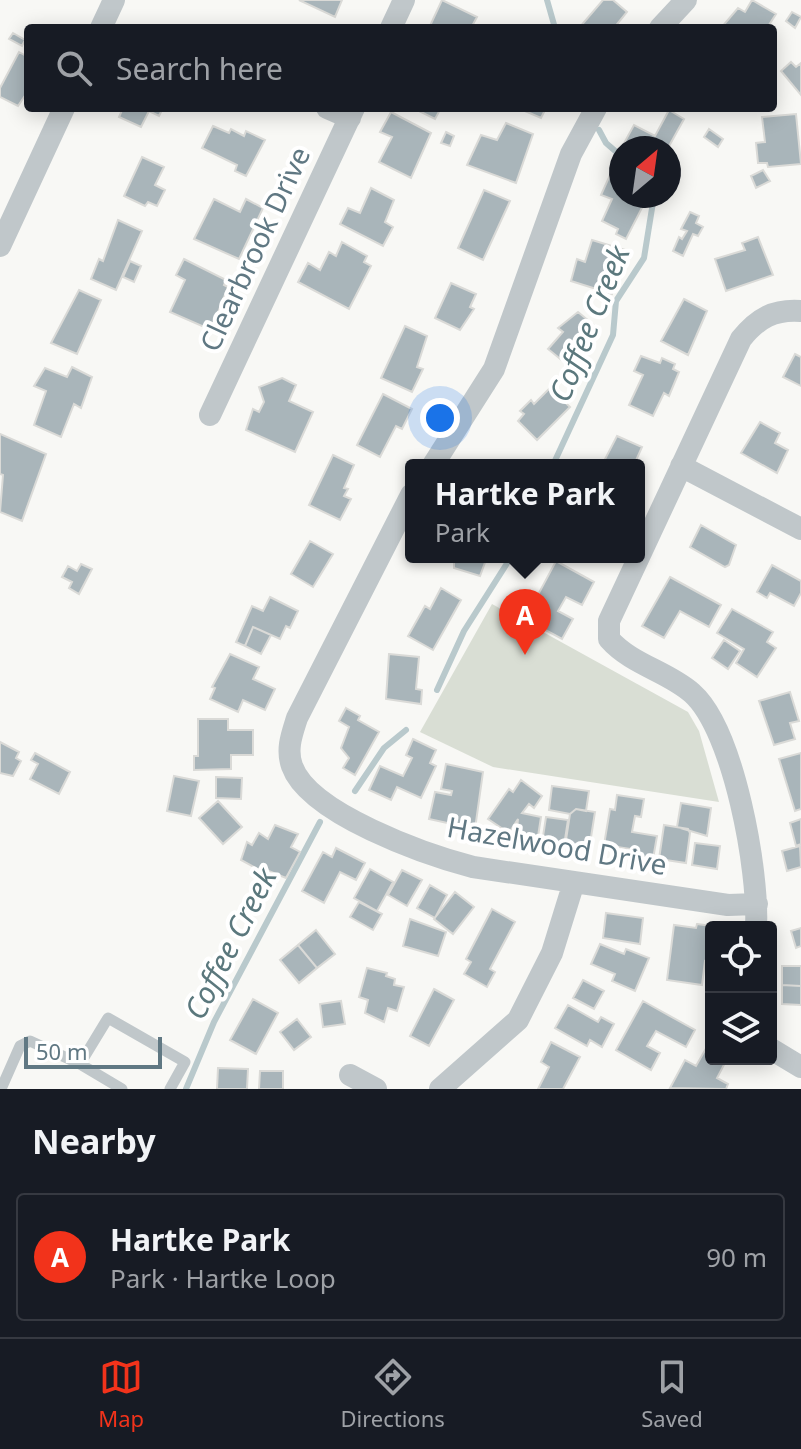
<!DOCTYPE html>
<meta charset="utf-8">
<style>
body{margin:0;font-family:"Noto Sans",sans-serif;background:#20242c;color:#f1f3f6}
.controls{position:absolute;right:24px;bottom:24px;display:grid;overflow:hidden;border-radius:8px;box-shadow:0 4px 20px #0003}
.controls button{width:72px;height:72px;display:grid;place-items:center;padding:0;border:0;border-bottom:2px solid #363941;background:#171b24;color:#f1f3f6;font:40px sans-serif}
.compass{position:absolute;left:609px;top:136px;width:72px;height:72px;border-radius:50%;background:#171b24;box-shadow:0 4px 20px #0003;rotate:29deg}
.scale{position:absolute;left:24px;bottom:20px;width:138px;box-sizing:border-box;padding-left:8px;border:4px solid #607883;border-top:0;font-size:22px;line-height:28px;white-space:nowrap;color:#607883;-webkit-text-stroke:6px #fff;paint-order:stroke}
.you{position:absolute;left:440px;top:418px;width:28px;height:28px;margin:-20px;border:6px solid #fff;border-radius:50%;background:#1a73e8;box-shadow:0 0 0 12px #1a73e833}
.badge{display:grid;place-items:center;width:52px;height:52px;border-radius:50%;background:#f2331b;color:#fff;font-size:26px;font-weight:700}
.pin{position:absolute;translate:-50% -66px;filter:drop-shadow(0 2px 4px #0008)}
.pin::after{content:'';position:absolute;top:42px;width:28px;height:24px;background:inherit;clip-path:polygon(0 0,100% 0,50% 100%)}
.popup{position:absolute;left:405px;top:459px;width:240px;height:104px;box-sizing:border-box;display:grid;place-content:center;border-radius:8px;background:#171b24;filter:drop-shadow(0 2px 6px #0005);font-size:26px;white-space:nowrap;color:#9ea1a6}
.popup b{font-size:30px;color:#f1f3f6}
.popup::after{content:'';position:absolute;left:50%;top:100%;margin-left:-16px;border:16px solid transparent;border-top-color:#171b24}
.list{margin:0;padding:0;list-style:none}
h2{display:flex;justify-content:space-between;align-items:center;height:104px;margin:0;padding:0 32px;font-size:34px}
h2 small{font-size:26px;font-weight:400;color:#9ea1a6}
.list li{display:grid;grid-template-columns:52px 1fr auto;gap:24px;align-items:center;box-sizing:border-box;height:128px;margin:0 16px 16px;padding:0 16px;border:2px solid #363941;border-radius:8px}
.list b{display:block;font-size:30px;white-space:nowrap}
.list p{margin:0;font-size:26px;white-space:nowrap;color:#9ea1a6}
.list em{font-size:26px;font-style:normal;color:#9ea1a6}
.icon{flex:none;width:44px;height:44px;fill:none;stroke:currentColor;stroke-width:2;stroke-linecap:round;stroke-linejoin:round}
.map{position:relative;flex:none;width:801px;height:1089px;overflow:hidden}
.search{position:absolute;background:#171b24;box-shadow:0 4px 20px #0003;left:24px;right:24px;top:24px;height:88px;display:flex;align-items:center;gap:20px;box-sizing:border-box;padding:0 28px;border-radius:8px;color:#9ea1a6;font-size:30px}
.sheet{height:248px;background:#171b24}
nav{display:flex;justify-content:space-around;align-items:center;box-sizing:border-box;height:112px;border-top:2px solid #363941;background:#171b24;font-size:22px;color:#9ea1a6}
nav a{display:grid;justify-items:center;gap:4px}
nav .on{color:#f2331b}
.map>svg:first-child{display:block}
.green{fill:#d9ded4}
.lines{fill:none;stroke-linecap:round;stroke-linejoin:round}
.stream{stroke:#b9c9cc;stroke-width:6}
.building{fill:#a9b5ba;stroke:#dadad7;stroke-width:2}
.lane{stroke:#c0c7ca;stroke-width:11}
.street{stroke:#c0c7ca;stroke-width:22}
.labels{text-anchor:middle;stroke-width:8;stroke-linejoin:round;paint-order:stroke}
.street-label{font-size:28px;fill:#607883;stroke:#fff}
.water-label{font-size:30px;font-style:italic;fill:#5b787d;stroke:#fff}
</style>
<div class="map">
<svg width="801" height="1089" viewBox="0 0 801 1089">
<rect width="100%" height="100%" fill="#f8f8f5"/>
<path class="green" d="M492 604 688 712 699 731 719 802 493 767 420 732Z"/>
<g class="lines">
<path class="stream" d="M547 0 555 28
M599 130 606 143 621 156
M553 465 613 335 616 301 644 258 654 196
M437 690 464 631 511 557
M355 791 384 748 406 730
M186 1089 214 1022 320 822"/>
</g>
<path class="building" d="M299 0H342L335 17Z
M442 0 477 17 471 28H429Z
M603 0H613L627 12 614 28H579Z
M752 0 776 14 767 28H721L738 8 745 12Z
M792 12 801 17 795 28 786 21Z
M13 33 25 40 22 46 9 39Z
M19 52 28 57V91L18 106 0 97V88Z
M791 62 796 67 801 63V95L781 71Z
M123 108H163L159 116 149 111 141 127 119 117Z
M413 108H441L435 119Z
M518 108H546L541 118Z
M669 110 684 119 668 148 623 145 634 125 655 136Z
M391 112 431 133 411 178 379 162 392 137 380 132Z
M796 114 801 164 768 167 767 163H758L756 143 765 142 762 117Z
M506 123 533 134 516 183 467 165 481 135 497 140Z
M213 126 229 133 231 129 244 136 246 131 265 140 246 176 235 171 237 165 202 148Z
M709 129 723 139 718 147 704 137Z
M446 132 454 136 450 146 441 143Z
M142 157 164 167 155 185 165 190 157 206 148 202 145 206 124 196Z
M763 170 770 181 756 188 751 176Z
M610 175 621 180V196H648L626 239 616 234 618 229 602 221 612 199 601 195Z
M371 188 394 200 385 222 393 227 383 246 340 224 348 208 360 213Z
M484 190 510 201 483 260 458 248Z
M214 199 240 212 246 199 263 208 239 259 194 239Z
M690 212 699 216 696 223 703 227 698 236 693 234 683 256 673 251 679 237 682 239 687 231 681 229Z
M118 220 142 231 116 290 91 279 99 259 103 261Z
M758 237 773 275 726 291 715 259 745 250 742 243Z
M592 240 625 250 612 294 571 281 577 259 585 262Z
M342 242 367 256 364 262 371 266 349 309 298 282 308 263 320 270 329 252 336 256Z
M184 259 226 280 224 285 228 287 211 330 170 312 185 280 176 275Z
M130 261 141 266 134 282 123 277Z
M451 283 476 294 470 307 474 309 460 330 435 318Z
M79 290 101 300 77 354 51 343Z
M684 299 707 311 688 355 661 341Z
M578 312 600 330 569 366 548 349 563 332 558 328Z
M405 326 427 336 417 367 423 369 412 392 381 378Z
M795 354 801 357V386L783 377Z
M641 356 660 363 662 358 675 364 673 369 679 372 669 396 664 393 653 416 629 405 643 375 634 371Z
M72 367 92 377 81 408 74 404 61 437 34 425 46 391 34 386 45 368 67 377Z
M282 378 296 385 289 401 313 412 295 452 246 430 253 409 259 412 264 402 259 387Z
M550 388 570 407 537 440 518 421 524 414 520 411 531 400 534 404Z
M383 394 412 409 402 429 396 426 380 457 357 445Z
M760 422 780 433 775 443 788 450 777 473 741 453Z
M0 434 46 454 22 521 0 512 3 475 0 474Z
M617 436 642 447 634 465H602Z
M333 455 354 465 344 488 348 489 344 496 351 499 340 520 309 505Z
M701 525 736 545 729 565 725 567 690 547Z
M310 541 333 554 313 587 291 574Z
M454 557H487L480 576 454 568Z
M556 561 594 582 582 605 566 597 558 611 573 619 562 639 525 619Z
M81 564 92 569 79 594 69 588 72 582 62 577 68 566 77 571Z
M772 565 801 581V593L794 606 770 593 767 598 757 592Z
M670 577 721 605 709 627 680 611 664 638 642 626Z
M441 588 461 600 433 650 408 636 425 606 430 609Z
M270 597 298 611 290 628 286 626 280 639 253 627 245 646 236 642 252 606 263 611Z
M732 609 773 632 767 642 776 648 757 677 736 663 744 649 717 633Z
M253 627 271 635 261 654 245 646Z
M724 640 740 651 728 669 712 658Z
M230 654 259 667 253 679 275 689 265 710 243 700 238 712 210 699 215 688 212 687Z
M389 654 419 657 416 689 422 690 421 704 386 699Z
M790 692 799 721 790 723 795 739 774 745 759 701Z
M346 708 360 716 358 720 379 732 355 775 343 768 349 758 341 748 349 727 339 721Z
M198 719H228V730H253V755H231V769L194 770V756H198Z
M413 739 436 750 430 763 436 766 421 798 397 787 391 800 369 790 380 766 403 776 412 758 406 755Z
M0 742 19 752 16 758 21 761 13 776 0 773Z
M35 753 70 772 59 794 30 779 38 764 31 760Z
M801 753V809L795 811 779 759Z
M446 764 483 772 475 829 429 819 435 792 451 795 452 791 441 789Z
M174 776 199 781 191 816 167 811Z
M216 777 242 778 241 799 216 798Z
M521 780 542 796 534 808 529 804 522 813 541 817 537 843 516 839 518 819 509 833 488 819 509 789 513 792Z
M552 786 589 791 586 811 576 809 570 814 549 810Z
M617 795 644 799 641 817 635 816 632 832 657 836 653 859 630 855 631 849 604 845 610 809 615 810Z
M218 801 242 827 223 844 199 818Z
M681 803 711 808 707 836 677 827Z
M576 809 595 812 589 850 565 846 570 814Z
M546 817 568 820 564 846 542 843Z
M801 819V844L796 846 790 823Z
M275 825 298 834 291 847 300 852 286 878 264 869 263 872 241 860 247 842 252 845 259 833 268 839Z
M664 825 688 829 690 833 686 863 659 859Z
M695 843 720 846 717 869 692 865Z
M800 846 801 867 787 871 782 851Z
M336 848 365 863 356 880 340 872 324 903 302 891 323 852 332 857Z
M370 869 393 882 377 911 354 898Z
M402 870 422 880 407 906 388 895Z
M430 885 447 895 435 918 417 908Z
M455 892 474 907 453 934 434 919Z
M359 902 382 914 373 930 350 917Z
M492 909 515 922 490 969 495 972 487 987 464 974 471 962 466 959Z
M606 913 643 918 640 944 603 938Z
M410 919 446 932 438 956 403 946Z
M697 924 719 927H711V962L705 961 702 985 667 980 674 925 696 928Z
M801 928V946L796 948 791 931Z
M316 930 335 954 317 968 298 945Z
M600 944 624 954 626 949 649 958 635 991 612 981 615 974 591 964Z
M298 945 317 968 299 983 280 960Z
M782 966H801V986L782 985Z
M367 968 387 973 386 976 395 979 394 985 404 987 397 1011 388 1008 384 1022 365 1013 368 1000 359 997Z
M583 980 604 991 594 1009 573 998Z
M782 985 801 986V1005L782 1004Z
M434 989 454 1000 429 1046 410 1036Z
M253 999 278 1013 256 1054 230 1040Z
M341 1001 345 1024 323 1027 320 1004Z
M643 1001 695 1030 686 1047 656 1031 647 1046 660 1053 651 1070 616 1050Z
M568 1005 598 1022 601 1017 614 1024 602 1047 590 1040 587 1046 555 1028Z
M297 1019 311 1037 294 1050 280 1032Z
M551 1042 580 1057 563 1089H538L549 1067 541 1062Z
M708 1045 711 1059H727L717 1078 728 1084 726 1089 670 1088 685 1060 696 1066Z
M218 1068 248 1069 247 1089H217Z
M260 1071H283V1089H259Z"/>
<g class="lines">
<path class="lane" d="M1 1089 20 1046 30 1041 80 1064
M122 1089 80 1064 108 1018 185 1062 170 1089"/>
<path class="street" d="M101 28 114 0
M391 28 404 0
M660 28 686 0
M327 108 350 118
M0 246 64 108
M210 415 354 108
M433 465 494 369 571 154 596 108
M681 466 801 529
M411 495 297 718C292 734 286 749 292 766 309 814 427 855 473 867L728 905 757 904
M756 927C759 872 734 730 692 693 667 671 632 665 609 639V621L741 339C758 318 774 309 801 311
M771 1049 801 1067
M350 1075 376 1089
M440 1089 518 1020 552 953 574 882"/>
</g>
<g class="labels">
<g class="street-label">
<text transform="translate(255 249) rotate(-65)" y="10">Clearbrook Drive</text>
<text transform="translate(557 846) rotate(10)" y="10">Hazelwood Drive</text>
</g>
<g class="water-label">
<text transform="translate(590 324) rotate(-68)" y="10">Coffee Creek</text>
<text transform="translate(231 944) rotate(-63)" y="10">Coffee Creek</text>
</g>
</g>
</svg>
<div class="controls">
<button><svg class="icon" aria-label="locate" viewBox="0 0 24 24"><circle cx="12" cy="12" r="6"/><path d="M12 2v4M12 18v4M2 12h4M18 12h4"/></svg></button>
<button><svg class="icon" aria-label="layers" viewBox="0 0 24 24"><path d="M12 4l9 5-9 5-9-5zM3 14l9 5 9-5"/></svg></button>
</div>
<svg class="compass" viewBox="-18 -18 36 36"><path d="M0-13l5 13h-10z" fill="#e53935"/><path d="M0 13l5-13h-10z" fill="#9ea1a6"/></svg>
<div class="scale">50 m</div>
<div class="you"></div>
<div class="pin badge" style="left:525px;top:655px">A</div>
<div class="popup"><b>Hartke Park</b>Park</div>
<div class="search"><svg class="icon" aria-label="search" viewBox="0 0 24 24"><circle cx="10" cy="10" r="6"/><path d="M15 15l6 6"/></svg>Search here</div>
</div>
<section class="sheet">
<h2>Nearby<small></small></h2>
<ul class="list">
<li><span class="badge">A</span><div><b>Hartke Park</b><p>Park · Hartke Loop</p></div><em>90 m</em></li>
</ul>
</section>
<nav>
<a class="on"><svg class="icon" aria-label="map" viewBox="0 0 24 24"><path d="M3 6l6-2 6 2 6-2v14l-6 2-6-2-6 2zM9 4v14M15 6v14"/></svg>Map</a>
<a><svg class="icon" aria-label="directions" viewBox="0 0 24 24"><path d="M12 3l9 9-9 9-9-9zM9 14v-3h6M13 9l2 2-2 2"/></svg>Directions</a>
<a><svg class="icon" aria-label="saved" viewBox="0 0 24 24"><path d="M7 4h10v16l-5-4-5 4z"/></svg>Saved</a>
</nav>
